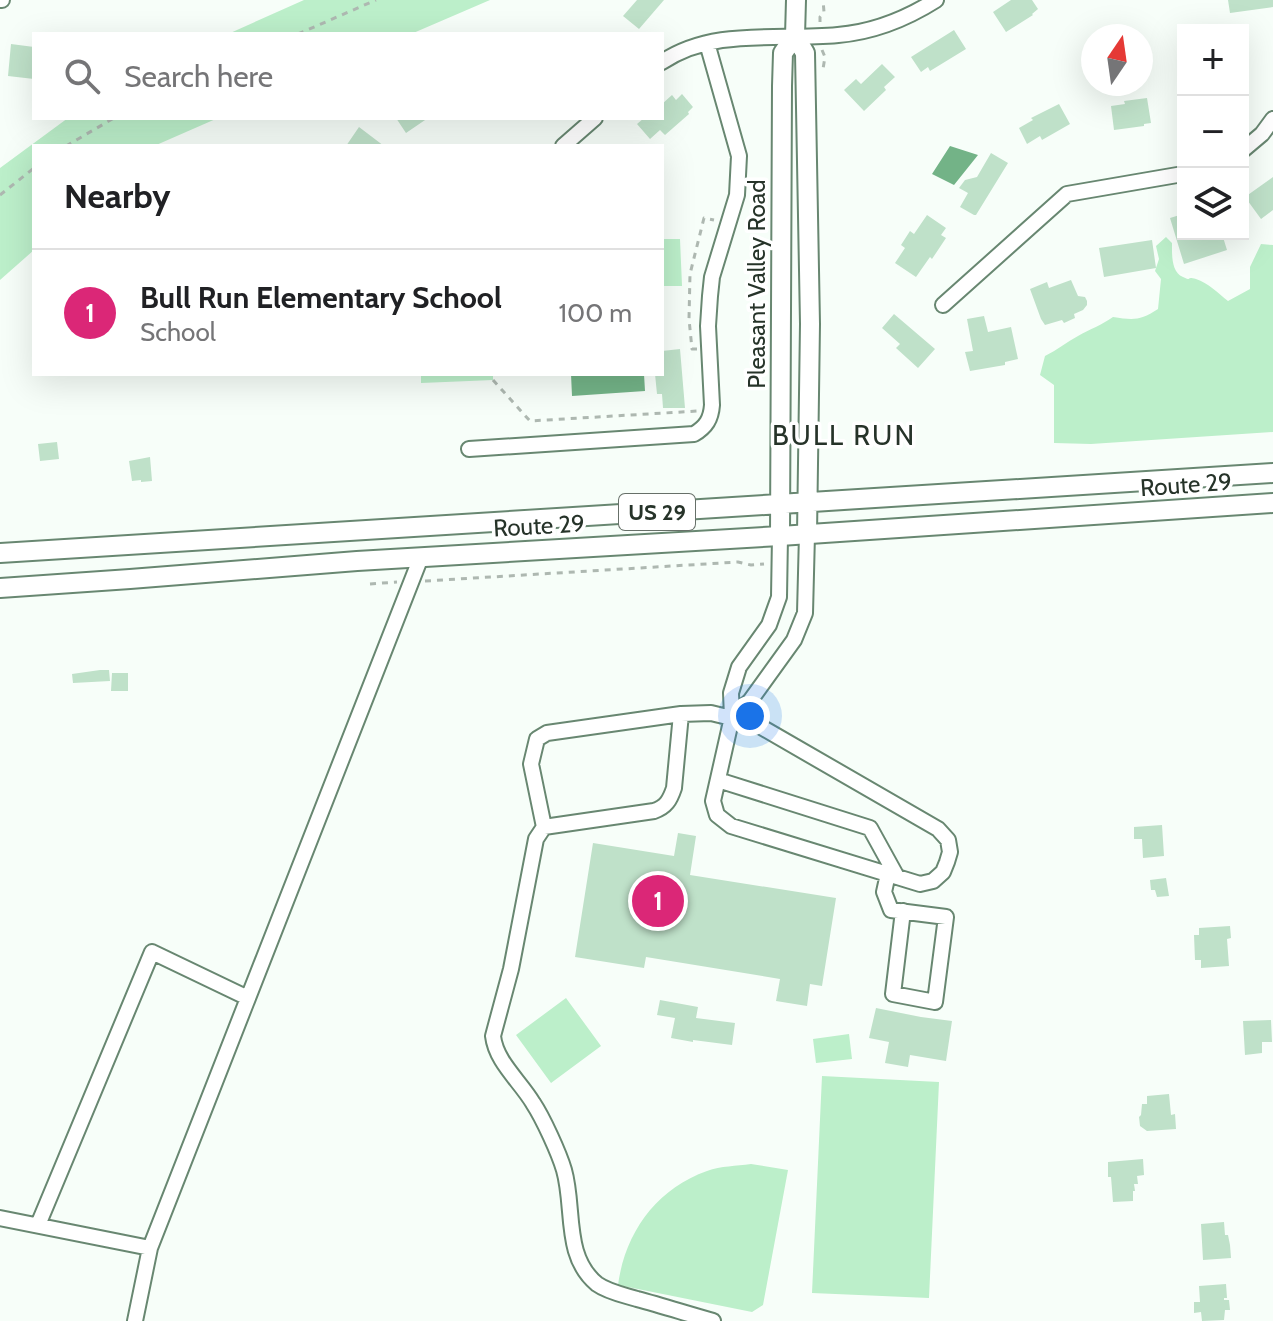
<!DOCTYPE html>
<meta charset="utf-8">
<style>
body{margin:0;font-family:Cabin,sans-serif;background:#f6f6f6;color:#202124}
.controls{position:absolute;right:24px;top:24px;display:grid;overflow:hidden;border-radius:0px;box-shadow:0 8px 32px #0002}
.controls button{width:72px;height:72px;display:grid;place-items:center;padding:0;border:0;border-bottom:2px solid #e0e0e0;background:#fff;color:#202124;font:40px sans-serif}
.compass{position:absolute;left:1081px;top:24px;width:72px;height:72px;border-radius:50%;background:#fff;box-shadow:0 8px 32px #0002;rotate:13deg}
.you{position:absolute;left:750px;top:716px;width:28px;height:28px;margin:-20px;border:6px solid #fff;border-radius:50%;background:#1a73e8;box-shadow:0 0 0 12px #1a73e833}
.badge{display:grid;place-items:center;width:52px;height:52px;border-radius:50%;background:#db2777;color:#fff;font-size:26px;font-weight:700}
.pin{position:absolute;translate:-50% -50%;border:4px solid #fff;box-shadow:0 2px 8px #0006}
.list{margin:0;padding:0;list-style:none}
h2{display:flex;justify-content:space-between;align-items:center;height:104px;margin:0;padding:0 32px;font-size:34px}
h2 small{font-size:26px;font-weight:400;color:#757577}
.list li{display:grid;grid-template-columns:52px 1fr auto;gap:24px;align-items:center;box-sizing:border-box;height:128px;padding:0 32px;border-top:2px solid #e0e0e0}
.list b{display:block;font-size:30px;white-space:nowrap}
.list p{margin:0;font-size:26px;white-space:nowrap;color:#757577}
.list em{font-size:26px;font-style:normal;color:#757577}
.icon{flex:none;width:44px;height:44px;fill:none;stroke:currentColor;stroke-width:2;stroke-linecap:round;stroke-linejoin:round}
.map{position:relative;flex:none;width:1273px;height:1321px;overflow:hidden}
.search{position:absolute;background:#fff;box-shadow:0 8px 32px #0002;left:32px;top:32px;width:632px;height:88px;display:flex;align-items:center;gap:20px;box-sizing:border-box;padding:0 28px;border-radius:0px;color:#757577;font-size:30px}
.panel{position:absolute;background:#fff;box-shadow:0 8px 32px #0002;left:32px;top:144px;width:632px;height:232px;border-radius:0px}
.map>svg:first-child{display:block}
.green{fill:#bcefca}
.water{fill:#73b387}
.building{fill:#bfe1c9}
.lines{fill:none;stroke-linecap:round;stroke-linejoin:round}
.minor-casing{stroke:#688771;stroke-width:18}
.major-casing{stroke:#688771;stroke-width:22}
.path{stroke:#aeb8b1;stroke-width:3;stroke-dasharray:6 6;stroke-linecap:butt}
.minor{stroke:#fff;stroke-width:14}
.major{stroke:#fff;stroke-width:18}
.labels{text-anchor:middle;stroke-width:7;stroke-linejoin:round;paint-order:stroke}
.shield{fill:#fff;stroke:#677069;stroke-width:2}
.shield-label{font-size:22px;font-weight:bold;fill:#263329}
.street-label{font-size:24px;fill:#263329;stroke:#fff}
.quarter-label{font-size:28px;letter-spacing:2px;fill:#263329;stroke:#fff}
</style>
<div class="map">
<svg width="1273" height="1321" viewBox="0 0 1273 1321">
<rect width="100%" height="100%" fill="#f7fef9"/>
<path class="green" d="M304 0H490L411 34H228Z
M68 118H218L154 146H34V250L0 280V168Z
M1166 237 1172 243C1172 254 1171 272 1183 277 1194 282 1184 276 1196 279 1208 283 1218 293 1228 301L1250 289V267L1261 244 1273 245V432L1091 444 1054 443V385L1040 375 1045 356C1057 350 1067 342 1078 336 1090 329 1102 325 1113 317 1133 320 1140 321 1158 309L1161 279 1155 271 1159 259 1156 246Z
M662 239H680L682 286H662Z
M421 374H493V380L421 383Z
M566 998 601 1046 551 1083 516 1035Z
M849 1034 852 1059 816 1063 813 1039Z
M822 1076 939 1082 929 1298 812 1293Z
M751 1164 788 1170 763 1305 752 1312 618 1285C625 1233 656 1189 707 1171 721 1166 736 1166 751 1164Z"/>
<path class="water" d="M950 146 978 155 954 185 932 174Z
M571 374H644L645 391 572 396Z"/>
<path class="building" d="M637 0H664L639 29 623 16Z
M1011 0H1032L1038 9 1032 14 1033 15 1006 32 993 12Z
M1228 0H1273V7L1230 13Z
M954 30 966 49 930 71 928 67 921 72 911 57Z
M11 44 34 47V79L8 76Z
M882 64 895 77 884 87 886 90 864 111 844 90 856 79 861 84Z
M682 94 693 107 688 112 689 114 665 135 660 130 650 139 637 124 644 118H662V104L672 95 676 100Z
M1147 98 1151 123 1144 124V126L1114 130 1111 106 1125 104 1124 101Z
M1059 104 1070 124 1042 140 1040 136 1027 144 1019 128 1033 120 1031 118Z
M396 118H428L406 133Z
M359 127 384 146H346Z
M991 153 1008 163 976 215H974L960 207 968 193 959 188 965 180 977 177Z
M1273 177V210L1261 219 1245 197Z
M1183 214V234H1222L1227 250 1184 264 1170 218Z
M927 215 946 228 941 235 946 238 932 259 930 257 916 277 895 263 905 248 901 245 910 231 914 234Z
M1152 240 1156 268 1104 277 1099 248Z
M1071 280 1078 296 1085 297 1087 301V305L1083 310 1074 314 1075 318 1064 323 1062 320 1045 325 1041 319 1030 289 1047 282 1049 288Z
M894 314 935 349 918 368 896 348 900 344 882 328Z
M984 316 988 332 1011 327 1018 359 1005 362V365L970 371 965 352 973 351 967 319Z
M680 349 685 408H663L662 394H657L655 374H662V351Z
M57 442 59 459 40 461 38 444Z
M150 457 152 481 141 482V480L132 481 129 461Z
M100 670H109L110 681 73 683 72 674Z
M112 673H128V691H111Z
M1162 825 1164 856 1143 858 1142 839H1134V827Z
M678 833 696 836 690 875 836 898 822 986 810 984 807 1006 776 1001 780 979 646 957 644 968 575 957 593 843 674 856Z
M1166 878 1169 896 1157 897 1155 890H1151L1150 880Z
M1230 926 1231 938 1227 939 1229 966 1201 968V960H1195L1194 935H1199V928Z
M660 1000 698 1007 696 1018 735 1023 732 1045 693 1040V1042L671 1038 675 1018 657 1015Z
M876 1008 921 1017 952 1021 946 1061 910 1055 908 1067 885 1063 889 1042 869 1038Z
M1271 1020 1272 1042H1262V1053L1245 1055 1243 1021Z
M1169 1094 1171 1115 1175 1114 1176 1129 1147 1131 1140 1126 1139 1117 1141 1115 1142 1104H1147V1096Z
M1143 1159 1144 1175 1137 1176 1138 1184H1134L1135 1191H1133V1201L1113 1202 1111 1177H1108V1162Z
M1224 1222 1225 1235H1228L1230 1245 1231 1258 1203 1260 1201 1224Z
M1226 1284 1227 1298H1224V1300H1229L1230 1310H1225L1224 1320 1202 1321 1201 1312 1194 1313V1302H1200L1199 1286Z"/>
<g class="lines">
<g class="minor-casing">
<path id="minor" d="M0 0H2
M662 62C715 27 778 41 838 35 873 32 906 19 936 0
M563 146 595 118
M1243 150 1262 134 1273 119
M943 305 1067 194 1183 174
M469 449 694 434C706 427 711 419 712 405L708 326 710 296 712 277 737 195 739 156 707 43
M732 717 750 701 794 640 805 613 807 534
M718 780 870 828 897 877
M544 827 654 811C666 807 670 800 674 788L681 714
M888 874 884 892 891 910 946 917 935 1002 893 994 903 911
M0 1218 150 1248 135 1321
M38 1225 152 952 248 998
M150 1248 421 557
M713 1321C688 1314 663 1306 637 1299 624 1295 608 1292 597 1284 563 1256 575 1208 564 1170 559 1153 543 1118 533 1103 520 1081 496 1062 493 1036L511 969 536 839 544 827 531 764 537 739 547 733 681 714 711 713 756 724 938 829 948 840 950 852 947 862 943 872 933 881 920 884 731 826 717 815 713 801 732 717 731 693 739 667 769 625 779 597 780 536"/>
</g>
<g class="major-casing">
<path id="major" d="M795 36 805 53 810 324 807 534
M780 536 782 86 783 53 795 36 796 0
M0 553 1273 473
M0 588 130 579 357 561 780 536 1273 503"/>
</g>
<path class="path" d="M820 22V17L824 12 823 0
M298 34 376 0
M822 50 825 57 823 69
M66 146 114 118
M0 195 34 168
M697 349H692L689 319 690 274 704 218 714 220
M493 380 530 421 698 411
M425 581 738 562 751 565 764 564
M370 584 397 582"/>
<use href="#minor" class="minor"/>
<use href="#major" class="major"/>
</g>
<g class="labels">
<rect class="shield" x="619" y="494" width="76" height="36" rx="6"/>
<g class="shield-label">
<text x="657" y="520">US 29</text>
</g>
<g class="street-label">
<text transform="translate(757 284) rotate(-90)" y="8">Pleasant Valley Road</text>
<text transform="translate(1186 485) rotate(-4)" y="8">Route 29</text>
<text transform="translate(539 526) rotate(-3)" y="8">Route 29</text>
</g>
<g class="quarter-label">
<text x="844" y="445">BULL RUN</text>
</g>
</g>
</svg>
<div class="controls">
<button>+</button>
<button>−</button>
<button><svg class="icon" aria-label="layers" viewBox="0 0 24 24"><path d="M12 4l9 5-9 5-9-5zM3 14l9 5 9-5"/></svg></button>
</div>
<svg class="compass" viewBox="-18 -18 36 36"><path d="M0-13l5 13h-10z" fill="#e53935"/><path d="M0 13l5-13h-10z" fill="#757577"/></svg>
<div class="you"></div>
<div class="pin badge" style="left:658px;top:901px">1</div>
<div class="search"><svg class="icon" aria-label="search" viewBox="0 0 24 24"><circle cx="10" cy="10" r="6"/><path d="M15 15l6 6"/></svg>Search here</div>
<section class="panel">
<h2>Nearby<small></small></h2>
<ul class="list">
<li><span class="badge">1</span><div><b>Bull Run Elementary School</b><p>School</p></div><em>100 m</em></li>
</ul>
</section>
</div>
